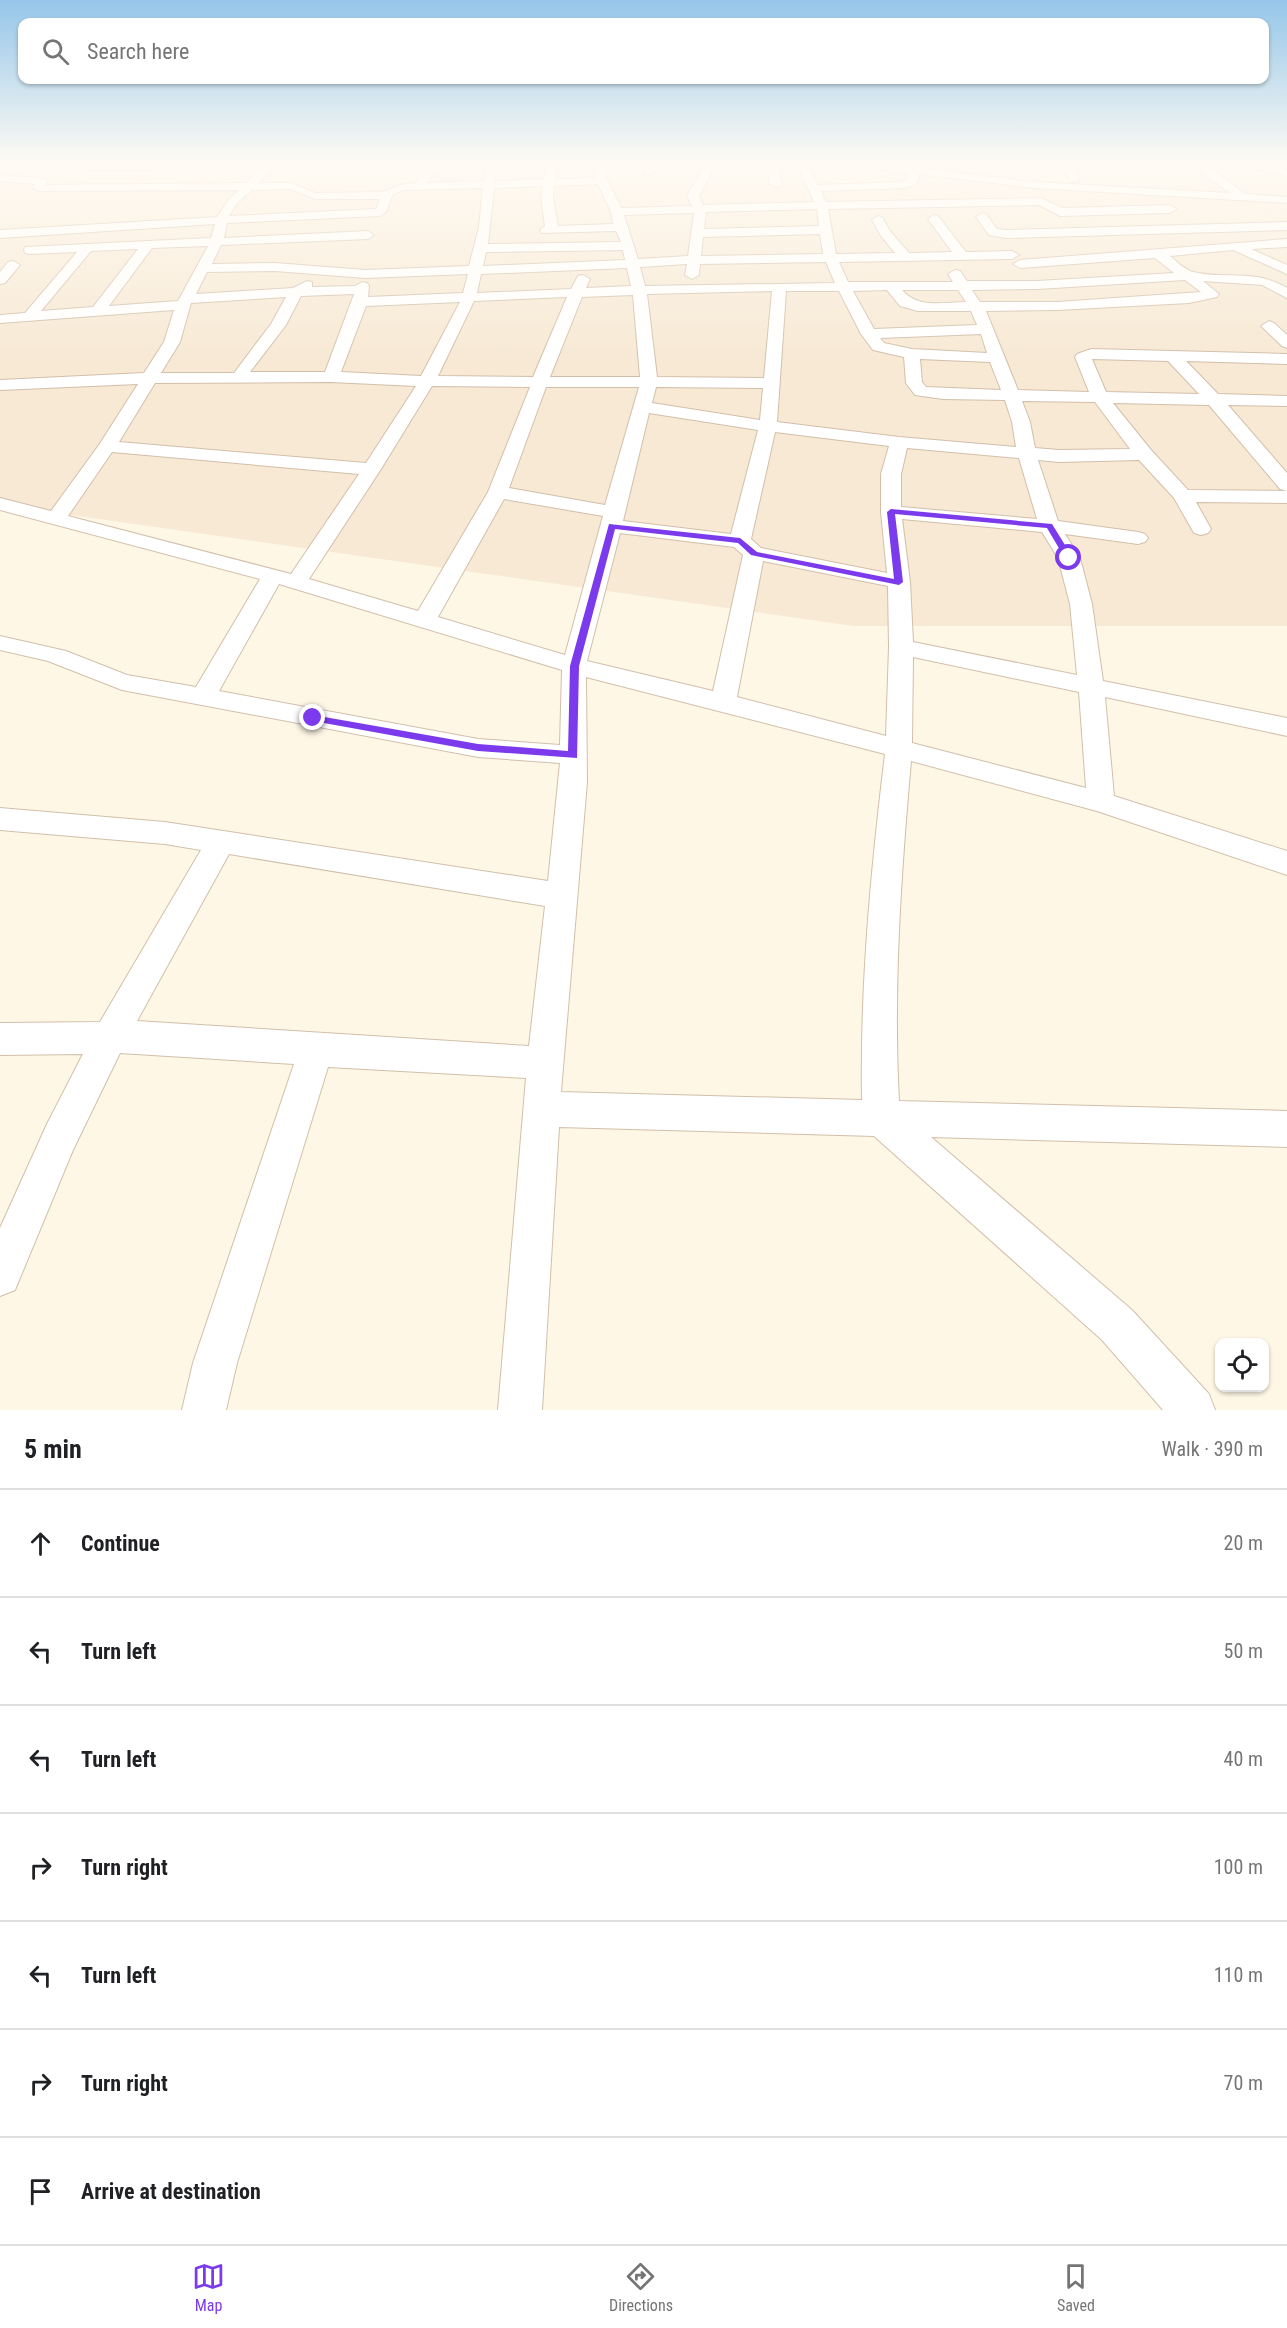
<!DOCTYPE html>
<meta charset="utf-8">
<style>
body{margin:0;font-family:"Roboto Condensed",sans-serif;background:#f6f6f6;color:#202124}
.controls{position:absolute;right:18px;bottom:18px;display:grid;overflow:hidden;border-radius:12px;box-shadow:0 2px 4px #0004}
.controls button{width:54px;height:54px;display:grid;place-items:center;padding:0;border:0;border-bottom:2px solid #e0e0e0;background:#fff;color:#202124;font:30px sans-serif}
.stop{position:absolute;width:18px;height:18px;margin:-14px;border:4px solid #7c3aed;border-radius:50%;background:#fff}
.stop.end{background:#7c3aed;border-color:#fff;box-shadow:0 2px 6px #0008}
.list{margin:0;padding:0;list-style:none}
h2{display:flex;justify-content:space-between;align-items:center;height:78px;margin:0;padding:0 24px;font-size:26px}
h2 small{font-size:20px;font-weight:400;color:#757577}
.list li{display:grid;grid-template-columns:39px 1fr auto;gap:18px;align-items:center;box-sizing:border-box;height:108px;padding:0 24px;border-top:2px solid #e0e0e0}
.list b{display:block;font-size:22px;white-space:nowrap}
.list em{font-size:20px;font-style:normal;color:#757577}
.icon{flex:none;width:33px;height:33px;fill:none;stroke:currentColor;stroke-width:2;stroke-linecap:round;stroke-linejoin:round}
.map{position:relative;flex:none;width:1287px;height:1410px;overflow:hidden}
.search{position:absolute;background:#fff;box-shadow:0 2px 4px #0004;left:18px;right:18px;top:18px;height:66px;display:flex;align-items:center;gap:15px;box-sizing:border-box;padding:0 21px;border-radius:12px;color:#757577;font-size:22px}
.sheet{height:834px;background:#fff}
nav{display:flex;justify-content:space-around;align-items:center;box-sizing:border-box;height:84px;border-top:2px solid #e0e0e0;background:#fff;font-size:16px;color:#757577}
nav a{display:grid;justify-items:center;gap:3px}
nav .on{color:#7c3aed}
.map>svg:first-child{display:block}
.residential{fill:#f7e9d4}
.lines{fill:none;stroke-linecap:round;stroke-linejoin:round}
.minor-casing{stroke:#d2bfaa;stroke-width:2}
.minor{fill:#fff;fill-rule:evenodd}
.route{fill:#7c3aed}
</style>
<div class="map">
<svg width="1287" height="1410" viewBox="0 0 1287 1410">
<rect width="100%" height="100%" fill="#fef7e6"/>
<path class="residential" d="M0 162H1287V626H854L0 505Z"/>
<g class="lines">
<g class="minor-casing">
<path id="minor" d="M46 162 221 163 226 166 221 169 93 170 51 165Z
M265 162H276L259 183H291L315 193 383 192 400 185 416 183 429 162H439L427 183 484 181 488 162H498L495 181 544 179 548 162 557 164 555 179 596 178 592 162H602L608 181 621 208 692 206 687 196 707 162H717L699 196 703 205 814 202 796 162H806L817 185 903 182 908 179 907 173 842 165 837 162H870L1034 182 1230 193 1200 171 1188 166 1074 168 1080 179 1075 182 1071 181 1063 168 982 167 977 164 978 162H1236L1267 164 1287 170V177L1266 170 1208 167 1246 194 1287 197V203L1034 188 918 174 919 179 915 185 903 188 821 191 826 202 1041 198 1062 208 1170 205 1176 209 1170 213 1060 216 1039 205 828 209 836 254 895 253 881 236 872 220 878 216 882 217 890 231 909 253 952 252 928 219 934 215 938 216 966 252 1012 251 1019 255 1012 259 839 262 848 282H953L948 274 955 270 960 271 967 281H1037L1174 273 1155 258 1020 268 1013 264 1020 260 1287 239V247L1251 249 1287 265V274L1233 250 1170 256C1176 261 1185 270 1193 272 1228 280 1252 268 1287 288V298L1262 285 1203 281 1219 294 1217 297 1189 303 1057 310 986 311 1018 390 1089 392 1075 357 1077 354 1091 349 1287 354V364L1186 361 1218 394 1287 396V406L1228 405 1287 473V491L1280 489 1209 405 1113 403 1151 450 1188 490 1287 491V503L1196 502 1211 529 1208 533 1201 535 1194 533 1174 498 1139 460 1059 462 1038 460 1058 521 1138 532 1145 534 1148 538 1145 542 1138 544 1065 534 1080 558 1092 604 1103 681 1287 718V736L1105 697 1114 796 1287 851V875L1097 811 911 761C901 874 893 988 899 1101L1287 1111V1147L931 1137 1132 1310 1209 1394 1215 1410H1163L1102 1340 874 1136 559 1127 542 1410H498L526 1078 328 1067 237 1363 226 1410H182L193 1363 294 1064 120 1053 73 1150 15 1290 0 1296V1228L47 1124 83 1054 0 1055V1023L100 1022 201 850 165 844 0 830V808L165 822 548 881 560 763 478 757 122 690 48 661 0 650V636L66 651 127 675 196 687 260 579 0 510V498L51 511 99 445 138 384 0 390V380L144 373 164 342 174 310 0 323V315L25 313 77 252 30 254 25 253 24 250 25 247 211 238 215 224 0 238V230L217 217 229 199 239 190 40 191 32 187 35 184 0 181V175L42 178 48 181 45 185 247 183ZM598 184 611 212 613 224 558 226 553 197 554 186ZM543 186 541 197 545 226 540 230 542 233 616 231 621 242 488 244 494 188ZM483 188 479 227 469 266 365 270 275 263 212 264 221 245 368 239 374 235 368 231 224 238 227 223 380 216 386 212 393 194 405 190ZM291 189 315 199H380L376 209 229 216 237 203 252 190ZM817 209 819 226 704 229 706 212ZM694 213 688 256 638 259 624 215ZM820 234 823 254 701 256 703 237ZM208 246 178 301 109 306 152 248ZM138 249 93 307 41 311 91 251ZM623 250 625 260 483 266 486 252ZM826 262 835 283 645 286 640 267 687 264 685 275 692 279 699 275 700 264ZM627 268 631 286 586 288 590 279 583 275 578 276 571 289 477 293 481 274ZM275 271 365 278 468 274 463 293 368 297 369 286 367 283 362 282 355 286 312 287V282L307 281 293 288 196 294 207 272ZM1185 280 1201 292 1057 302H980L972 290 1037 289ZM887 290 900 306 918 311H971L977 325 874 329 853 291ZM902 290H958L966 302C943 302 918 309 902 290ZM772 291 764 378 657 377 647 294ZM786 291H839L861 334 873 350 904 357 906 383 915 395 943 399 1005 400 1012 422 1016 447 899 437 777 422ZM354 294 325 372H250L286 325 301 296ZM633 295 640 377H550L582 297ZM286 297 271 324 234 373H161L180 342 191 303ZM567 297 533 377 438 376 474 301ZM460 302 421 376 341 372 366 306ZM981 334 987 353 912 349 884 343 880 338ZM920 359 990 362 1001 390 926 387 922 382ZM1092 359 1168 361 1199 394 1106 392ZM331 382 416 386 366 463 119 442 155 383ZM432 386 530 387 488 492 418 611 309 579 381 469ZM546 387H639L605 505 509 488ZM656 387 763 388 760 420 652 403ZM1022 401 1095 402 1130 449 1059 450 1035 448 1030 422ZM649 413 758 430 731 534 623 521ZM775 432 889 446 881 474V512L887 573 761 548 751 539ZM907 448 1019 458 1037 519 901 507V474ZM112 452 359 474 291 574 68 516ZM504 499 603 516 565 655 438 617ZM902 519 1042 532 1058 558 1070 604 1077 675 913 642 910 582ZM620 533 734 547 743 555 713 691 587 661ZM763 561 888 586 889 647 886 736 737 697ZM279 584 562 670 560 745 478 739 219 691ZM913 657 1079 692 1086 788 912 743ZM586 677 885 754C871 869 860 984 862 1100L561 1092 587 782ZM229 854 545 906 529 1046 137 1021Z
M649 162H659L653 174 649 175 644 172Z
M767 162H777L782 184 780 186 776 187 770 184Z
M982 213 986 214 997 229 1006 230 1287 222V230L1006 238 989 235 976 217Z
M13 261 20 265 5 283 0 284V272L8 262Z
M1269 321 1274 323 1287 335V348L1282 346 1261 326Z"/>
</g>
<use href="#minor" class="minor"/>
</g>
<linearGradient id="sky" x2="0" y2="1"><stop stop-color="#95c6e9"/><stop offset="0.45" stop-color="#fffbf4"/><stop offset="1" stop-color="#fffbf4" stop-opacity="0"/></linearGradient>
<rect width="1287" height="360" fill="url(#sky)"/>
<path class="route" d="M891 509 1052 524 1073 558 1066 560 1047 528 895 514 903 582 899 585 751 555 738 543 615 529 579 666 577 758 478 751 313 721 308 718 313 715 478 744 568 751 570 666 609 524 740 538 757 552 894 579 887 512Z"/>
</svg>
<div class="controls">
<button><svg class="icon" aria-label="locate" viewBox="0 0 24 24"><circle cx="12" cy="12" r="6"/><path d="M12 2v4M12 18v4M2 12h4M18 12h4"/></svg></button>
</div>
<div class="stop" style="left:1069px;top:558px"></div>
<div class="stop end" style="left:313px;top:718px"></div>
<div class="search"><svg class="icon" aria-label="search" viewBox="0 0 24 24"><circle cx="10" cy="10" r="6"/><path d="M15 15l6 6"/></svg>Search here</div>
</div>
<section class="sheet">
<h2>5 min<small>Walk · 390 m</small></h2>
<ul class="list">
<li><svg class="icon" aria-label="ahead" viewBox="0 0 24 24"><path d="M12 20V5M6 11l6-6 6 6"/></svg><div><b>Continue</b></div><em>20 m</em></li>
<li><svg class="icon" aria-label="left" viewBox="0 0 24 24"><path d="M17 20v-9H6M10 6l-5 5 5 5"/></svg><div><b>Turn left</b></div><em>50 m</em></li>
<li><svg class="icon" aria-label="left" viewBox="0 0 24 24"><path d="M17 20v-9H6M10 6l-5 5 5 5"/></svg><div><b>Turn left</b></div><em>40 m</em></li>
<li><svg class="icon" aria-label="right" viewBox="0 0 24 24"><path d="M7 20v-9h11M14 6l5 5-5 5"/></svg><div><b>Turn right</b></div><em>100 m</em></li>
<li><svg class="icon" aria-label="left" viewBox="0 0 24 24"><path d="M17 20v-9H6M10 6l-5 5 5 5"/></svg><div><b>Turn left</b></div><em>110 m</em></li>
<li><svg class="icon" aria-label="right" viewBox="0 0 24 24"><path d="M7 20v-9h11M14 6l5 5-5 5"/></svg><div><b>Turn right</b></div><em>70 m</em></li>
<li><svg class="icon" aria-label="arrive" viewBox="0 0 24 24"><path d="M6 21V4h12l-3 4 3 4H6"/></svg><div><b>Arrive at destination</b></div></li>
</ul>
</section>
<nav>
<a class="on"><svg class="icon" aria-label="map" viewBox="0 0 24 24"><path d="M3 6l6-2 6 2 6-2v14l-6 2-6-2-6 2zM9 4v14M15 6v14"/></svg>Map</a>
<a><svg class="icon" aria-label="directions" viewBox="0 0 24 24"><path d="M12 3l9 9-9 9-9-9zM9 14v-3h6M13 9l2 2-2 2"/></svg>Directions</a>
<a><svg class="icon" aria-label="saved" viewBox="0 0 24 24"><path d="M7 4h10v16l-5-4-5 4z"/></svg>Saved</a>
</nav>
